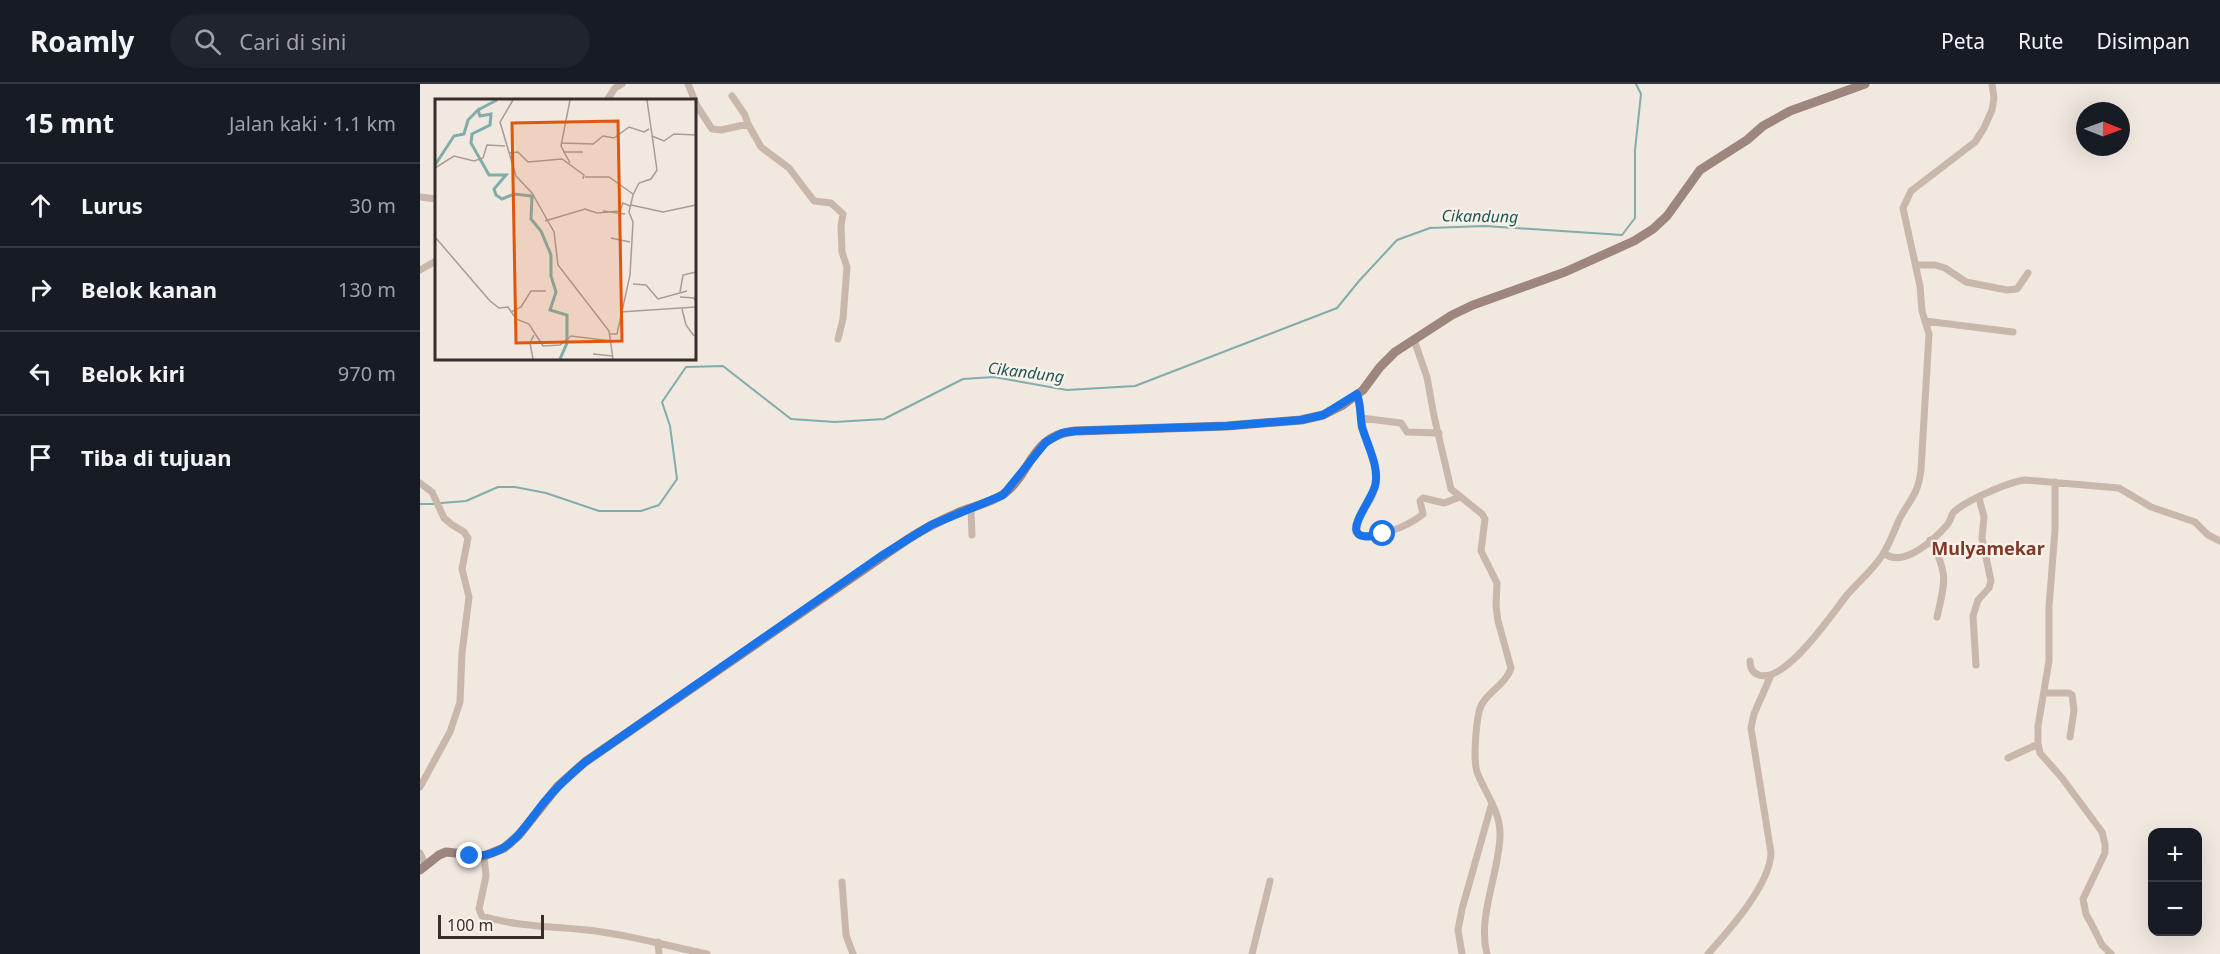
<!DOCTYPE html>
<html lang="id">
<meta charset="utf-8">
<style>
body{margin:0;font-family:"Noto Sans",sans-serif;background:#20242c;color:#f1f3f6}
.controls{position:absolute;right:18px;bottom:18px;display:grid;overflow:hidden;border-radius:12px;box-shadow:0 6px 24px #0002}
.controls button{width:54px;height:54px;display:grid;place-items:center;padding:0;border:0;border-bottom:2px solid #363941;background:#171b24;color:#f1f3f6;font:30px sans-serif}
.compass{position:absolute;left:1656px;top:18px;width:54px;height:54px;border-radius:50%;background:#171b24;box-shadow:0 6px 24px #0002;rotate:91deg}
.scale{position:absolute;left:18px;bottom:15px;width:106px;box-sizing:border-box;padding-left:6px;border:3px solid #372d2a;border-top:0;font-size:16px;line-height:21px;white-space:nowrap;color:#372d2a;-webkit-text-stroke:4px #f9f2eb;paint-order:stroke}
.stop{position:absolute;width:18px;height:18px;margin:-14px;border:4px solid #1a73e8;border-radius:50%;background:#fff}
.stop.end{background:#1a73e8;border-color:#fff;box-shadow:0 2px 6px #0008}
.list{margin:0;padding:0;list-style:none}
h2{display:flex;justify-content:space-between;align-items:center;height:78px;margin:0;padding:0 24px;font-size:26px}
h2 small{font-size:20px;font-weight:400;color:#9ea1a6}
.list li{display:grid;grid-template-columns:39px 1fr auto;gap:18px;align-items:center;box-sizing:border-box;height:84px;padding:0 24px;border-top:2px solid #363941}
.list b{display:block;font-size:22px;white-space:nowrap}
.list em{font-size:20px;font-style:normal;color:#9ea1a6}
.icon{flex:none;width:33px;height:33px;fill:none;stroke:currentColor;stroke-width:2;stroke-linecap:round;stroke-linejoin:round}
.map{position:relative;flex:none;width:1800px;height:870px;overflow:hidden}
header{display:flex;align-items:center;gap:36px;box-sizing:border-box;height:84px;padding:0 30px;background:#171b24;border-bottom:2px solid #363941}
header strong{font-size:28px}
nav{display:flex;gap:33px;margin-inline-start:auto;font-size:21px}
.search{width:420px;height:54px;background:#20242c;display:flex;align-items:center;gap:15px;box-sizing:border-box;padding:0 21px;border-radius:33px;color:#9ea1a6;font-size:22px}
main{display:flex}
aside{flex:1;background:#171b24}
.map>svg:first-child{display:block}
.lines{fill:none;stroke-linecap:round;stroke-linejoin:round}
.stream{stroke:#80adac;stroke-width:2}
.street{stroke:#c9b7ab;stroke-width:7}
.secondary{stroke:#9d867d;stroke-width:9}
.route{stroke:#1a73e8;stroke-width:8}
.labels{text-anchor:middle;stroke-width:4.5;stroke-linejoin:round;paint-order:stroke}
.water-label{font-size:16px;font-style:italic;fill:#225657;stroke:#f9f2eb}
.quarter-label{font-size:18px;font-weight:bold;fill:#823828;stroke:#f9f2eb}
.inset-river{fill:none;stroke:#80adac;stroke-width:3}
.inset-road{fill:none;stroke:#a79d97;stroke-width:1.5}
.view{fill:#df570e;fill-opacity:0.15;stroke:#df570e;stroke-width:3}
.inset-edge{fill:none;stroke:#372d2a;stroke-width:3}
</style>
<header>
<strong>Roamly</strong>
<div class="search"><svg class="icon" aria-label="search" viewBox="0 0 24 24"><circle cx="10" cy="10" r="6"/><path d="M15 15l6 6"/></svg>Cari di sini</div>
<nav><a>Peta</a><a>Rute</a><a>Disimpan</a></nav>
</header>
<main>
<aside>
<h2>15 mnt<small>Jalan kaki · 1.1 km</small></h2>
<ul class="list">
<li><svg class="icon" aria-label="ahead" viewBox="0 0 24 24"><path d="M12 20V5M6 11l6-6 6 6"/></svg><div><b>Lurus</b></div><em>30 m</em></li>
<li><svg class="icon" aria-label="right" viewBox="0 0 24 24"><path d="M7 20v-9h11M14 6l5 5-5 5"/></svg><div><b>Belok kanan</b></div><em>130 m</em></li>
<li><svg class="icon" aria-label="left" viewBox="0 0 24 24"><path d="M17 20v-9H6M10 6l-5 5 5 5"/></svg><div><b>Belok kiri</b></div><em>970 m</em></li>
<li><svg class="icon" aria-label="arrive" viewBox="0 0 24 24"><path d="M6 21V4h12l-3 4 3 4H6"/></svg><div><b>Tiba di tujuan</b></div></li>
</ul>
</aside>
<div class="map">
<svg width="1800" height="870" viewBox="0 0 1800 870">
<rect width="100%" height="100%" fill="#f1e8df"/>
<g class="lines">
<path class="stream" d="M21 419 46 417 78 403H95L126 409 179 427H221L239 421 257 395 250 342 242 318 266 283 303 282 371 335 415 338 464 335 543 295 574 293 647 306 715 302 917 224 939 197 977 156 1010 144 1065 142 1202 151 1215 134V66L1221 10 1216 0
M0 420H15"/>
<path class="street" d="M268 0 277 22 292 45 301 46 328 40 341 63 369 84 394 117 411 119 423 130 421 142 422 168 427 183 423 235 418 255
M312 12 325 31 328 40
M187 16 195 4 202 0
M0 113 16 115
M1496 181H1515L1525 184 1546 198 1587 206 1597 205 1608 189
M0 186 16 177
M1505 237 1593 248
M994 256 1007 293 1014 332 1031 405 1062 430 1065 435 1061 467 1077 499 1076 522 1078 537 1091 584C1086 602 1062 610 1059 628 1056 642 1053 675 1057 688 1065 709 1081 728 1080 752 1079 789 1057 834 1067 870
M937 310 940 321 941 334 981 339 987 348 1019 349
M941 334C944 352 956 374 956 392 957 399 954 408 951 414 943 431 917 457 957 451 972 448 991 440 1003 430L1000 417 1003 414 1024 419 1040 413
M1635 398V446L1629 523V577L1618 642V660L1620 669 1642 694 1682 748 1685 760V769L1663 815 1666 830 1672 841 1682 861 1691 870
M0 399 12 408 24 434 31 440 44 448 48 454 42 485 49 513 42 569 40 618 30 648 0 703
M551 424 552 451
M1510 456C1529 489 1525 498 1517 533
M1464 469C1483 485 1515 455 1527 441 1530 438 1531 432 1533 429 1544 417 1589 398 1605 396L1699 404 1731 423 1775 438 1788 451 1800 457
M1330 577C1330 584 1332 589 1339 591 1365 600 1412 530 1427 511 1439 497 1454 485 1463 470 1470 459 1474 447 1479 436 1484 425 1493 415 1497 404 1499 399 1500 392 1501 386L1509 250 1502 227 1500 202 1483 124 1491 107 1555 58 1564 44 1572 26 1574 14 1572 0
M1556 581 1553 532 1558 516 1569 504 1571 497 1562 454 1564 433 1559 414
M1625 609H1649L1652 611 1654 626 1650 653
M1588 674 1618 660
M0 769 6 782
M64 772 66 792 59 825 62 832C101 844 142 842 182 848 217 853 252 863 287 870
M422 798 426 851 433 870
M238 858 239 870
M832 870 850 797
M1042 870 1038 846 1042 825 1072 719
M1288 870C1309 846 1350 801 1351 769L1331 644 1334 630 1351 591"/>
<path class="secondary" d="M0 786 19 771 26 768 64 772 84 764 99 751 138 702 165 678 488 455C505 444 523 435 542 427 555 422 573 418 585 409 612 388 611 351 655 347L807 342 881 336 903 331 923 321 943 306 960 283 975 268 1032 231 1053 221 1145 188 1214 157 1233 145 1247 132 1280 86 1327 56 1343 42 1370 27 1445 0"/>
</g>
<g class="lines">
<path class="route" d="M50 772C91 773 102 745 125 717 137 703 151 690 165 678L461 472 511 441 583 411 626 358 642 349 655 347 807 342 881 336 903 331 937 310C941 321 940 332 942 343 947 361 960 383 955 402 952 414 932 439 937 448 941 456 955 451 963 450"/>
</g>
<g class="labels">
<g class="water-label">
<text transform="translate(1060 132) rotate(1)" y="6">Cikandung</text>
<text transform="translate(606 288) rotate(7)" y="6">Cikandung</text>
</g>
<g class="quarter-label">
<text x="1568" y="471">Mulyamekar</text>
</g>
</g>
<g transform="translate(15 15)">
<rect width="261" height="261" fill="#f1e8df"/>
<path class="inset-river" d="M43 11 62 1M0 66 19 37 29 35 33 21 43 11 45 17 56 15 55 26 37 35 36 44 54 76H71L59 90 61 96 67 100 79 95 97 97 96 120 106 132 116 156V177L121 193 115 211 132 216V244L125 260"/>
<path class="inset-road" d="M78 1 65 23 81 77 97 94 119 133 123 166 174 232 178 260M135 1 126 47 135 64M217 37 229 42 239 35 261 36M126 44 158 45 168 37 179 39 194 28 209 33 214 30M128 53H148M74 54 83 53 93 63 127 60 149 76 148 80M0 69 19 57 39 62 48 59 52 46 70 47M150 78H174L198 95M196 106 228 113 261 106M168 112 190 115M110 122 150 110 162 114 185 112 188 104 195 107M0 138 55 202 64 209 73 208 81 220 94 225 108 247 125 246 136 237 176 242M176 139 195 143M198 185 211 186 223 200 252 192M245 193 248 176 261 173M245 198 259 199 261 203M247 210 251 226 259 237M76 213 86 208 96 192H111M185 213 261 208M175 235H182L195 176 198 123 194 113 198 96 204 84 216 80 222 71 212 1M158 255 178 257M98 260 95 244 99 236"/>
<path class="view" d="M183 22 187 242 81 244 77 24Z"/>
<rect width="261" height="261" class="inset-edge"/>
</g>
</svg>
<div class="controls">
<button>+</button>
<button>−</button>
</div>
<svg class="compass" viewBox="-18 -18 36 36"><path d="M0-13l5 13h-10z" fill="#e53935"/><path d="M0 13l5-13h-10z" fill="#9ea1a6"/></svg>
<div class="scale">100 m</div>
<div class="stop" style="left:963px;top:450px"></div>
<div class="stop end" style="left:50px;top:772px"></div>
</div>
</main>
